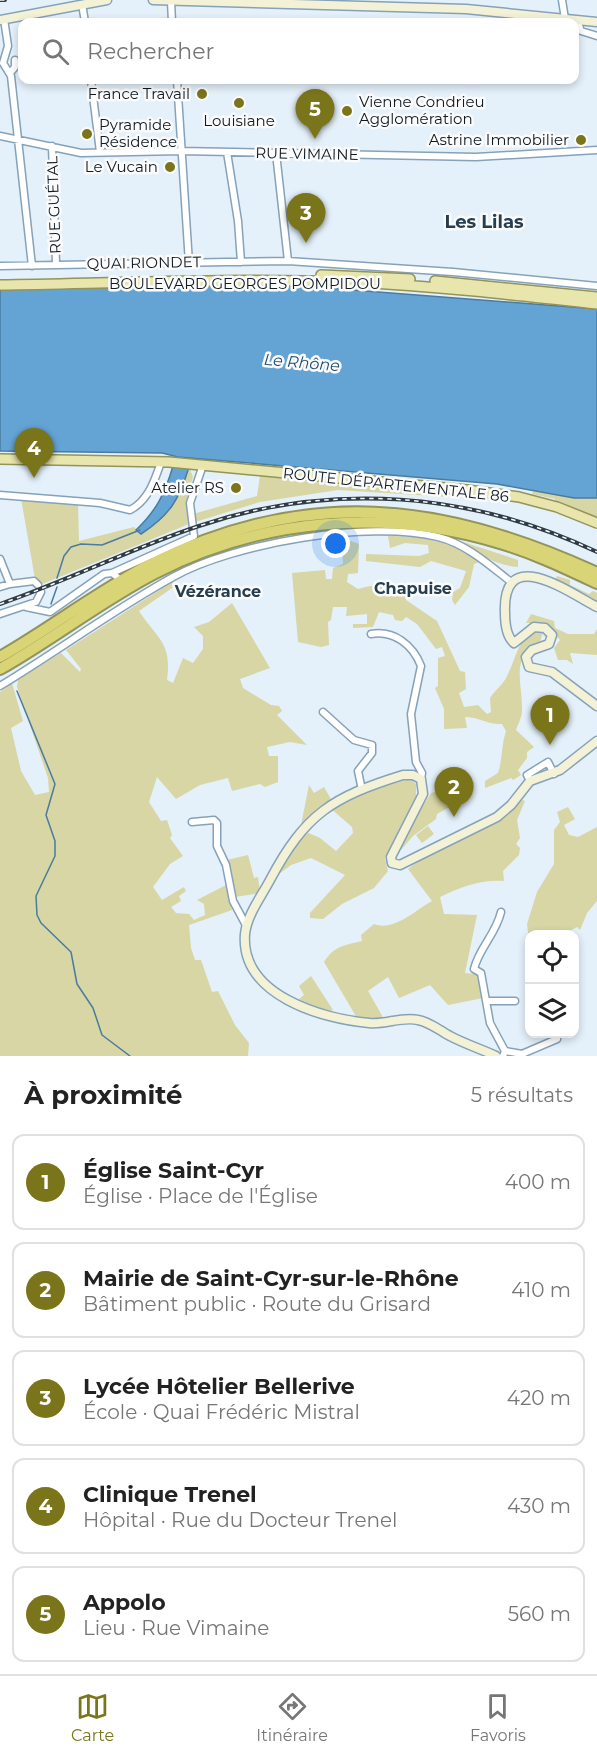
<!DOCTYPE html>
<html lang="fr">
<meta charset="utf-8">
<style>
body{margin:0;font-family:Montserrat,sans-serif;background:#f6f6f6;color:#222}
.controls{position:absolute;right:18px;bottom:18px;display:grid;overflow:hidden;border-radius:12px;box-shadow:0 3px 9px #0003}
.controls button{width:54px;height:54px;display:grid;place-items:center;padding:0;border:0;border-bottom:2px solid #e0e0e0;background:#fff;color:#222;font:30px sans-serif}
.you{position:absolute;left:336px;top:544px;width:21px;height:21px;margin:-15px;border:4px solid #fff;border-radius:50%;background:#1a73e8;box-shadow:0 0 0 9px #1a73e833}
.badge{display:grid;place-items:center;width:39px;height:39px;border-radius:50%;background:#7a751a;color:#fff;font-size:20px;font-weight:700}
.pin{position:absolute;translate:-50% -50px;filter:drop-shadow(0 2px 3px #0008)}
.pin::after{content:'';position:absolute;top:32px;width:21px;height:18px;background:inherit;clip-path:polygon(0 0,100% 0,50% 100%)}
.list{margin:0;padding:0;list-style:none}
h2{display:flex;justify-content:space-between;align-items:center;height:78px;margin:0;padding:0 24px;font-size:26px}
h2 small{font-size:20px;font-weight:400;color:#767676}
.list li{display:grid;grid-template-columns:39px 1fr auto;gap:18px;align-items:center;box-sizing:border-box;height:96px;margin:0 12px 12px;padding:0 12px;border:2px solid #e0e0e0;border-radius:12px}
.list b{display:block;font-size:22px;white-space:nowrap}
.list p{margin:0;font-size:20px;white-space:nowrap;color:#767676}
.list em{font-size:20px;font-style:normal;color:#767676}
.icon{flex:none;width:33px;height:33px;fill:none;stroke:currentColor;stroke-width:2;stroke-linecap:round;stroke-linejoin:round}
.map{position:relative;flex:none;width:597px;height:1056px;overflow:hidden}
.search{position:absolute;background:#fff;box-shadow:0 3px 9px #0003;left:18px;right:18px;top:18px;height:66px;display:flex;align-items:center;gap:15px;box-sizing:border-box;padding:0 21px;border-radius:12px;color:#767676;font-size:22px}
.sheet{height:618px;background:#fff}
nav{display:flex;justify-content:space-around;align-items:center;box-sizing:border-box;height:84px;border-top:2px solid #e0e0e0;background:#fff;font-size:16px;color:#767676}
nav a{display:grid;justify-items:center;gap:3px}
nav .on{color:#7a751a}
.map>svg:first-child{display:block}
.green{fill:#d7d6a4}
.water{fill:#64a4d5;stroke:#4a7ba0;stroke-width:1.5}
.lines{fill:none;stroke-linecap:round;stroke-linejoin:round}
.stream{stroke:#4a7ba0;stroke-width:1.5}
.street-casing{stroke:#86a2b9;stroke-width:9}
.secondary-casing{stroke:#86a2b9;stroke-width:11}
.primary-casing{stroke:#929459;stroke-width:12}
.highway-casing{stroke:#929459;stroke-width:14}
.street{stroke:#fff;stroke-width:6}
.secondary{stroke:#f4f2d6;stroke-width:8}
.primary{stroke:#e8e6ad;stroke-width:9}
.highway{stroke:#d9d576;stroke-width:10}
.rail-casing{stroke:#303c45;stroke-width:4}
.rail{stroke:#fbfbfb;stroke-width:1.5;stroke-dasharray:4.5;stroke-linecap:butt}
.poi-dot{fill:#7a751a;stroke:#fbfbfb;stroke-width:2}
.labels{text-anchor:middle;stroke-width:5;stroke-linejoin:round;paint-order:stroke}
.poi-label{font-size:15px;fill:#0f1a23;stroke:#fbfbfb;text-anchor:end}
.street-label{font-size:15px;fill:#0f1a23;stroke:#fbfbfb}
.water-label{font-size:16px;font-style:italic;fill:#204f72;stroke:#fbfbfb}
.neighbourhood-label{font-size:16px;font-weight:bold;fill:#253e51;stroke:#fbfbfb}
.quarter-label{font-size:18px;font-weight:bold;fill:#253e51;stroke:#fbfbfb}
</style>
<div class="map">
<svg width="597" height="1056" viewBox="0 0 597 1056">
<rect width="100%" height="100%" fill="#e4f0fa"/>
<path class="green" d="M189 467 193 477 186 501 189 524 40 585 35 579 21 498 78 503 79 541 134 527 141 534C170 513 179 501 189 467Z
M260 476 449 492 448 497 338 490 260 502 195 522 193 514 257 496Z
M533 491 574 498H597V519L555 502V499L532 494Z
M388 536C422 536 452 539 479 562L474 564 469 587 455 605 452 600 453 592 460 588 466 571 431 561 420 567 366 561V554L419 556 429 553 428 545 405 543 390 548Z
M448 537 518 560V567C488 564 475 549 448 537Z
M348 540 359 544 358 573 348 574 347 582 358 589C383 581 413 583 437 591V594L433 595 409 587 406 600 437 621 460 671 465 672 466 689 459 693 464 707 478 705 487 714 491 712 490 698C496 689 503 685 507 676 516 660 520 627 543 632L540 642C509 657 523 684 522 711 522 717 518 724 516 730L534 747 527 752V758L518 770 521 775 513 780 511 778 485 788V781L498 773C503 758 501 746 506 731L502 724C488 725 479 717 465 717L467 728 444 729V709L435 688 438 686V658L445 656 442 647 436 649 417 624 406 617 402 621 395 620 393 615 379 612 373 627 353 628V624H367V614L346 616 347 607H333L331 620 328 622 329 645 321 647 298 642 292 573 325 570 326 579H332L333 568 343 564 342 542Z
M557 576 570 580V585L589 594 593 591 597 593V603L555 580Z
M172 582 175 586 139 611C158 640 172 642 167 680L173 683 183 658 193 663 203 649V636L194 627 209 622 232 603 270 668 240 679 243 688 271 705 279 706 282 711 277 715 307 745 290 742 267 747 269 756H278V782L265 787 260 784 232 791 228 778 200 785 176 799 157 777 149 802 161 821 167 820 172 835 170 838 183 856 170 864 153 887 162 900 184 887 186 891 179 896 181 901 171 907 176 913 189 914 194 920 205 915 204 904 197 900 226 885 232 910 189 925 191 948 195 960H201L212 992 218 991 235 1025 249 1043 248 1056H0V692L12 683 23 721 11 728 21 771 35 795 49 792 48 778 17 687 18 680 61 653 80 672 81 669 66 650Z
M531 614 554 621 555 628 568 634H594L597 629V655L570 653 573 664 567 660H558L554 648 560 640C549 627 544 622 526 623Z
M410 779 416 784V797L412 809 385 858 388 871 374 888 342 904 323 919 310 918V913L345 875 311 858 291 865 275 877 304 831 320 838 336 851 353 833 352 827 329 807 365 792Z
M474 782 471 795 437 814 436 819 413 836 401 850 397 848 431 793Z
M309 785 314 793 324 787 332 801 301 825Z
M522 800 525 801 517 820 520 838 516 844 520 848 519 855 503 871 504 881C482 879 460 887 440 897L444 914 477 915 465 973 477 974 483 998 448 1005 430 985 399 998 388 977 368 991 384 1019 357 1018 324 962C334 946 345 945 362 941L361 935 374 924C393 932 416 910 432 901L408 869C444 842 489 831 522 800Z
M568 807 575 819 564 825 569 835 578 837 597 827V901L587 913 580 930 577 927 564 934H530L529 940 527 924 537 892 554 864V830L560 822 557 812Z
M428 826 434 834 422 843 416 835Z
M248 855 254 878 258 877 260 893 235 897 227 860Z
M311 976 333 1010 326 1014 295 1002 304 995 299 986Z"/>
<path class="water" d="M288 285 597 309V498H574L497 484 178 457 162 453 0 451V288Z
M173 466 189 467C179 500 170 515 141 534L136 530C157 510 165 493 173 466Z"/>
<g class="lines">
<path class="stream" d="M57 578 64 556 71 547 81 544 102 545 140 530
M51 604 57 587
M17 691 55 784 46 815 55 841V856L36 896 37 915 41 923 71 952 77 984 93 1008 102 1035 130 1056"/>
<g class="street-casing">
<path id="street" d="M562 0 565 19
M171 1 172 22
M82 4 85 22
M4 19 8 46 3 63 11 76 32 266
M577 20 581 31 597 36
M10 73 15 67V60
M91 80 100 152
M177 80 189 263
M0 136 81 153 181 151 476 157 597 150
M52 146 56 264
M227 152 238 221 241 262
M276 153 288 261
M0 266 288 261 453 272 597 286
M0 495 100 503 130 510C148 501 155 480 161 462
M0 559 10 584 34 581 38 585
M112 573 194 536 190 503 203 465
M0 587 10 584
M26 607 50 612 104 574 112 573 117 577
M0 614 36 602 41 592
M371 634C394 630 413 645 421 666L411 714 416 762 422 773 421 779
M0 686C58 651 113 610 173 577 233 543 370 520 438 537 466 544 488 564 511 582
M323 712 354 740 372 745V753L358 771 362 790
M530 781 527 775 548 762 554 774
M192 822 214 820 217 823V846L226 865 233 901 247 927
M501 912C496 934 479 948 474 969L481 973 490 1023 505 1051 503 1056
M486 1001H515
M505 1051 522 1054 557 1039"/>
</g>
<g class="secondary-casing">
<path id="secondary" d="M153 0 466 9 597 22
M0 20 107 0
M597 607C567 591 502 544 505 613 505 623 506 636 514 643L534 627 545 628 552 635 549 644 532 650 526 657 529 667 552 672 597 706
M496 1056C481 1049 465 1044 450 1036 440 1031 430 1022 418 1020 402 1016 385 1025 369 1023 322 1019 240 995 245 934 247 915 261 897 270 880 305 814 332 797 403 775H413L421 779 423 794 391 857 392 863 400 865 497 817 511 805 530 781 560 770 597 741"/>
</g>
<g class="primary-casing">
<path id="primary" d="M321 275 410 279
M435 281 597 297
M0 285C117 283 235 278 352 282 434 286 515 295 597 304
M0 459 169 462 467 490 519 497 557 507 597 523"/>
</g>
<g class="highway-casing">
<path id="highway" d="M0 657C51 628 98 591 151 564 307 486 443 502 597 573
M0 669C53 639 101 601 155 573 262 518 385 508 500 543 534 553 565 568 597 583"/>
</g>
<use href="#street" class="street"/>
<use href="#secondary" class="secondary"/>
<use href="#primary" class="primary"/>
<use href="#highway" class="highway"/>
<g class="rail-casing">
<path id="rail" d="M0 0H5
M0 604C67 581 132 548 199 526 332 481 471 492 597 552"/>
</g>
<use href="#rail" class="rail"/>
</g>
<g class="poi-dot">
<circle cx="202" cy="94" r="6"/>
<circle cx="239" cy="103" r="6"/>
<circle cx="347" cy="111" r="6"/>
<circle cx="87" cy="134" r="6"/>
<circle cx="581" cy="140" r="6"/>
<circle cx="170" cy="167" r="6"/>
<circle cx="236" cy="488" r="6"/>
</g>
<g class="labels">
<g class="poi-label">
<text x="190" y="99">France Travail</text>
<text x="359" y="107" text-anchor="start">Vienne Condrieu<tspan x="359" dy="17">Agglomération</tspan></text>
<text x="239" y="126" text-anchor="middle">Louisiane</text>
<text x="99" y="130" text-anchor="start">Pyramide<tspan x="99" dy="17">Résidence</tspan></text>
<text x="569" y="145">Astrine Immobilier</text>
<text x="158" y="172">Le Vucain</text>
<text x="224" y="493">Atelier RS</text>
</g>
<g class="street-label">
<text transform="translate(307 154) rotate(1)" y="5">RUE VIMAINE</text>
<text transform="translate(54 205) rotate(-92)" y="5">RUE GUÉTAL</text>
<text transform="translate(144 263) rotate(-1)" y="5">QUAI RIONDET</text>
<text x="245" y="289">BOULEVARD GEORGES POMPIDOU</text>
<text transform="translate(396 485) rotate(6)" y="5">ROUTE DÉPARTEMENTALE 86</text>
</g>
<g class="water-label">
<text transform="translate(302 362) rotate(5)" y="6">Le Rhône</text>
</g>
<g class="neighbourhood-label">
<text x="413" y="594">Chapuise</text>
<text x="218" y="597">Vézérance</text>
</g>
<g class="quarter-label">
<text x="484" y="228">Les Lilas</text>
</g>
</g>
</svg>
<div class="controls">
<button><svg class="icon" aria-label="locate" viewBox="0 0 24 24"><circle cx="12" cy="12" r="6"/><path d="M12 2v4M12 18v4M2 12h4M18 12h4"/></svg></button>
<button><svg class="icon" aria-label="layers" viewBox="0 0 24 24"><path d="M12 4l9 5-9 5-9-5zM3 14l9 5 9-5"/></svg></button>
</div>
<div class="you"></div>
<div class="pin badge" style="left:550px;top:745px">1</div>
<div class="pin badge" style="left:454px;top:817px">2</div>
<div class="pin badge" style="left:306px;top:243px">3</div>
<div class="pin badge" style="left:34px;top:478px">4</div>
<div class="pin badge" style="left:315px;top:139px">5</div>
<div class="search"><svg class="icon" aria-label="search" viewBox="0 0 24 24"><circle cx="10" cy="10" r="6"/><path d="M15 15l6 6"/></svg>Rechercher</div>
</div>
<section class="sheet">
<h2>À proximité<small>5 résultats</small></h2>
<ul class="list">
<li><span class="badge">1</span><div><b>Église Saint-Cyr</b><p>Église · Place de l'Église</p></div><em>400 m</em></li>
<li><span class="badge">2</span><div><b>Mairie de Saint-Cyr-sur-le-Rhône</b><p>Bâtiment public · Route du Grisard</p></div><em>410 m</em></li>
<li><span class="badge">3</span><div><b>Lycée Hôtelier Bellerive</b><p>École · Quai Frédéric Mistral</p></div><em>420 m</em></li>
<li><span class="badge">4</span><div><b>Clinique Trenel</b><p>Hôpital · Rue du Docteur Trenel</p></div><em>430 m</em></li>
<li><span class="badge">5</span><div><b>Appolo</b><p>Lieu · Rue Vimaine</p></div><em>560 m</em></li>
</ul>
</section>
<nav>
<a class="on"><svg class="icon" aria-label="map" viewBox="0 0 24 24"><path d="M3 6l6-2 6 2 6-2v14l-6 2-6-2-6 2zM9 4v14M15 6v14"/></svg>Carte</a>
<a><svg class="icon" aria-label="directions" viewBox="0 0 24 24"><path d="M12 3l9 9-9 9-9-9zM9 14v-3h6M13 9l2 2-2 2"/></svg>Itinéraire</a>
<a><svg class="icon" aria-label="saved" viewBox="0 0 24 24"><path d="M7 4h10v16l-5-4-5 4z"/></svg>Favoris</a>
</nav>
